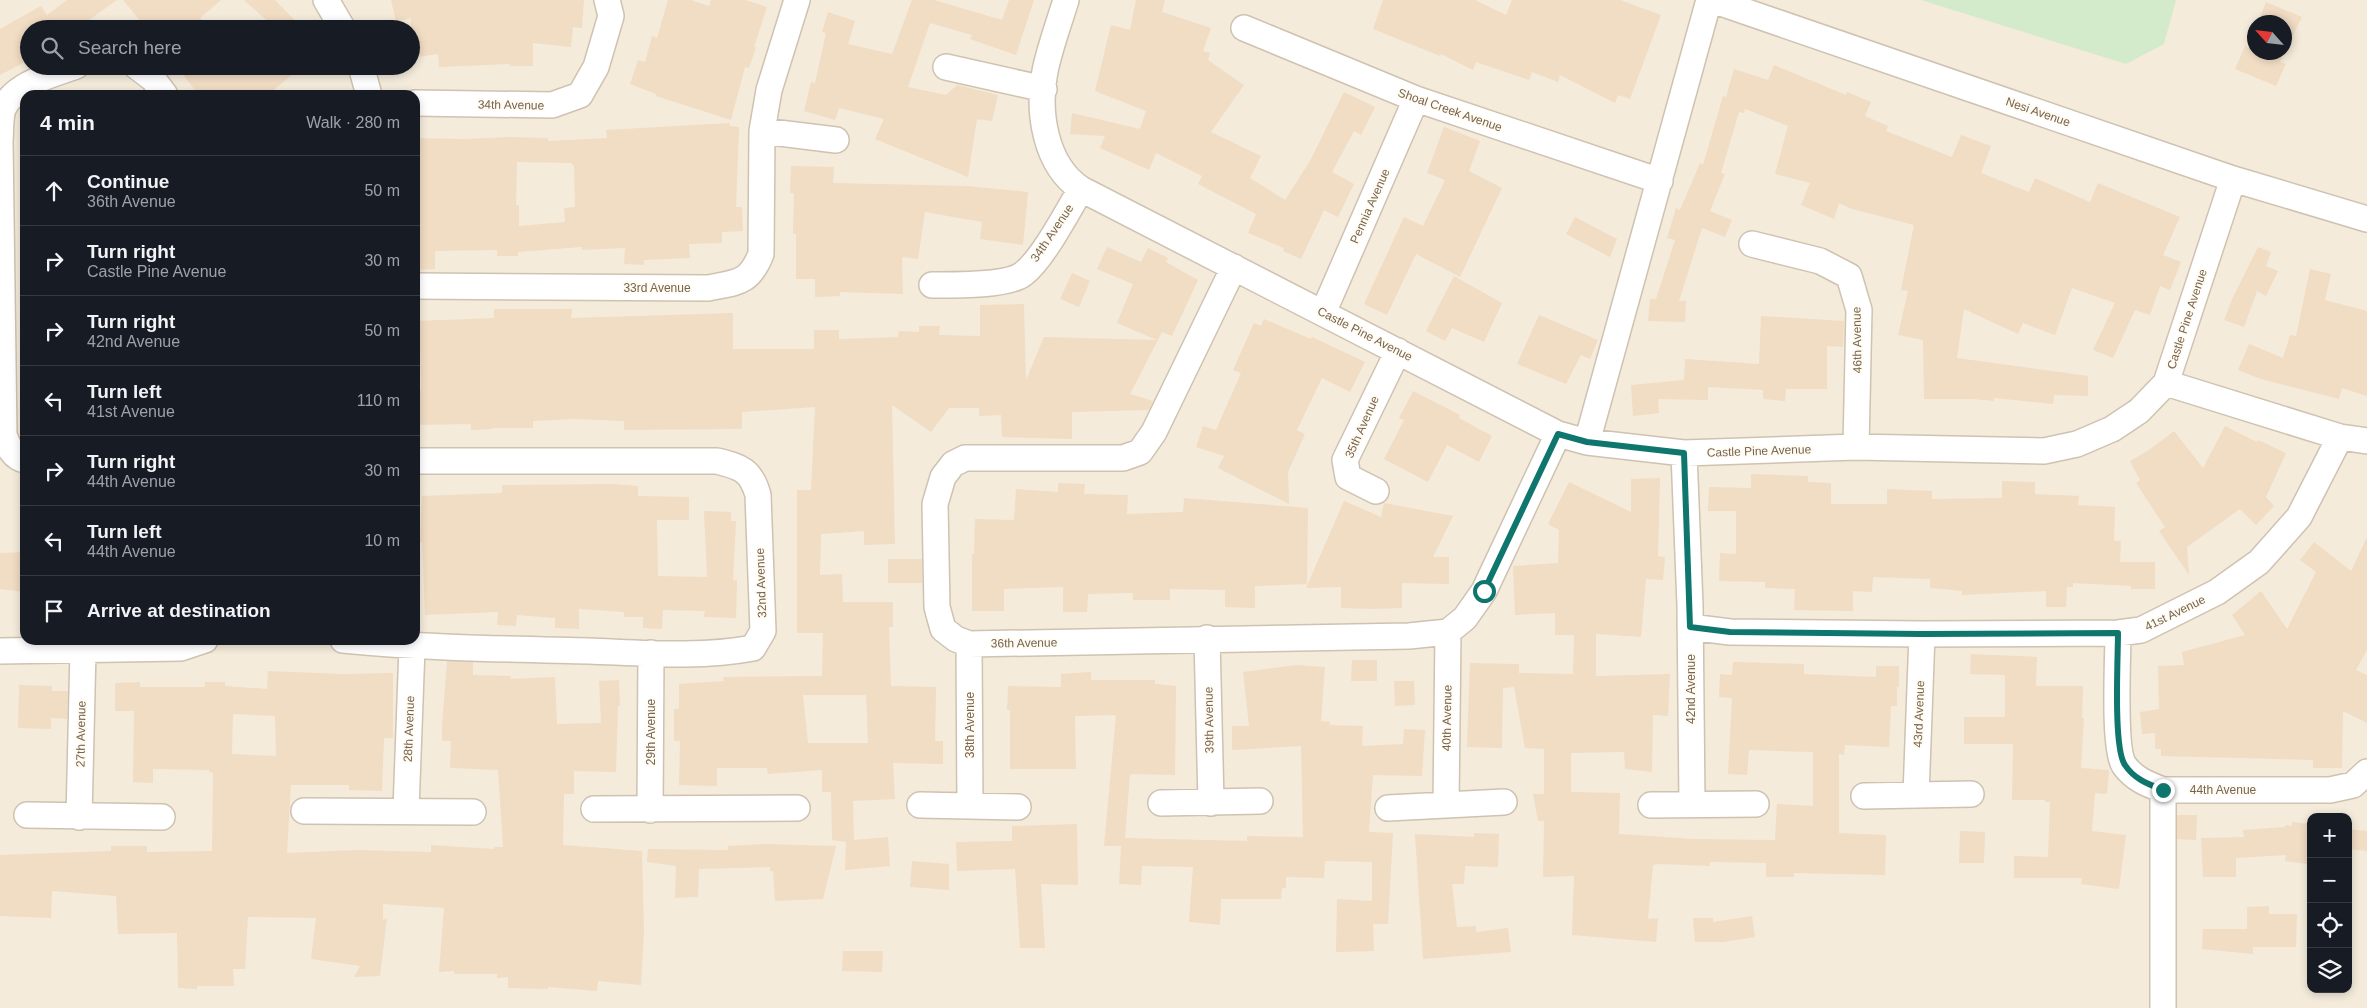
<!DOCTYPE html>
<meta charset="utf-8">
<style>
body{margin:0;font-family:Arial,sans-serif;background:#20242c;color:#f1f3f6}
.controls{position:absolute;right:15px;bottom:15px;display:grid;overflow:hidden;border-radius:10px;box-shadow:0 2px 8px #0003}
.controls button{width:45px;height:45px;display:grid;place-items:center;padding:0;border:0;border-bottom:1px solid #363941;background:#171b24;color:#f1f3f6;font:25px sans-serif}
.compass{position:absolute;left:2247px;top:15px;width:45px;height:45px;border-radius:50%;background:#171b24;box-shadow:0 2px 8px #0003;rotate:297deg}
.stop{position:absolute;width:15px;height:15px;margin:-11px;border:4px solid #0f766e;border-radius:50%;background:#fff}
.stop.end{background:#0f766e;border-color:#fff;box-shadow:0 1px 5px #0008}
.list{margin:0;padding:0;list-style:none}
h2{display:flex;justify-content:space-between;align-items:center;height:65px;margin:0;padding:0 20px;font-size:21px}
h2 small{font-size:16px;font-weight:400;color:#9ea1a6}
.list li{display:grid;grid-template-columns:32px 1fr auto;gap:15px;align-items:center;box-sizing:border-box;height:70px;padding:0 20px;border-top:1px solid #363941}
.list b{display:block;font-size:19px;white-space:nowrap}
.list p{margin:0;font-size:16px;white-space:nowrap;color:#9ea1a6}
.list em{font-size:16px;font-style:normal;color:#9ea1a6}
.icon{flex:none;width:28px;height:28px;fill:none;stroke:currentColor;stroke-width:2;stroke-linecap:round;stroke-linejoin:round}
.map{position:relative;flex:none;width:2367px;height:1008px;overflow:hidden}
.search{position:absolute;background:#171b24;box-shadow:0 2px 8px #0003;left:20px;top:20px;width:400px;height:55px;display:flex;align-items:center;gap:12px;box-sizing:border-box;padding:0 18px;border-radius:28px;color:#9ea1a6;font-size:19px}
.panel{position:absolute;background:#171b24;box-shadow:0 2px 8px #0003;left:20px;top:90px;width:400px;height:555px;border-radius:15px}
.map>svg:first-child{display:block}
.residential{fill:#f4ebdb;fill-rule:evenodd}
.green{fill:#d3ebca}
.building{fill:#f1dcc4;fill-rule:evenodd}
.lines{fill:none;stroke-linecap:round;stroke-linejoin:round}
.minor-casing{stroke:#cfc2b1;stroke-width:28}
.minor{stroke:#fff;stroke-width:25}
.route{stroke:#0f766e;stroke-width:6}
.labels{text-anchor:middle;stroke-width:4;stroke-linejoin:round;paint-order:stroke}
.street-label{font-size:12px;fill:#78634e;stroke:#fffcf3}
</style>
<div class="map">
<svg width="2367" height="1008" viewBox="0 0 2367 1008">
<rect width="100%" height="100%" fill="#fcf8ec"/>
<path class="residential" d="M0 0H2367V1008H0ZM2254 22H2284V52H2254ZM29 29H411V66H29ZM25 95H415V640H25ZM2311 817H2348V989H2311Z"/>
<path class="green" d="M1921 0H2176L2164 44 2126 64Z"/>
<path class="building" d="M67 0H117L76 29H29V60L0 75V29L41 6 47 15Z
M123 0H221L200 18 210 29H147Z
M244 0H275L303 29H268L272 25Z
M391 0H584L582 28 573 27 571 47 533 43V66H510V64L439 67 438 54 411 58V18L396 22Z
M668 0H691L709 6 711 0H745L767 7 754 47H756L749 68 745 67 731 120 656 96V94L630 84 638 60 645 62 652 36 657 38Z
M912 0H934L1002 20 1009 0H1034L1016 55 970 39 972 35 930 23 908 87 946 95 957 85 998 95 992 121 977 119 968 177 875 139 884 119 839 108 835 120 804 111 811 82 815 83 826 33 822 32 828 12 855 21 848 44 892 54Z
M1136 0H1165L1162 12 1211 28 1203 51 1210 53 1208 60 1244 85 1211 132 1261 156 1250 178 1285 200 1310 161 1344 92 1375 107 1361 135 1354 131 1332 172 1354 184 1338 217 1324 210 1301 259 1283 251 1284 248 1248 233 1256 214 1198 184 1202 176 1156 153 1149 170 1100 148 1105 136 1070 134 1072 113 1140 129 1146 111 1095 91 1111 25 1130 30Z
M1383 0H1475L1506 15 1512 0H1620L1661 15 1630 99 1618 95 1615 103 1560 75 1558 82 1532 72 1529 80 1476 62 1473 70 1441 54 1440 56 1373 29Z
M2266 2 2302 17 2280 62 2286 64 2276 86 2235 69 2245 46 2248 48 2254 31V52H2284V22H2258Z
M1774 65 1846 95 1847 92 1871 102 1865 116 1888 126 1886 131 1952 157 1961 135 1991 146 1981 173 2029 192 2035 178 2090 202 2098 183 2180 217 2163 255 2181 262 2170 290 2160 286 2150 315 2135 310 2113 358 2093 350 2115 303 2072 288 2055 335 2023 323 2018 334 1964 309 1957 358 2088 376V396L2054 395 2053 404 1994 398V401L1973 399H1924L1923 340 1898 335 1908 291 1901 290 1914 225 1852 209 1839 203 1834 219 1801 205 1810 183 1775 174 1788 126 1745 109 1744 113 1739 112 1721 173 1725 174 1710 211 1732 220 1725 237 1702 228 1679 301H1686L1685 322 1648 321 1650 299H1656L1675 240 1667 238 1676 208 1680 210 1700 163 1703 165 1723 96 1726 97 1734 69 1768 80Z
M176 66H302L268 95H199Z
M730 123 729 126 739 127 736 207H742L743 231 722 232V243L689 244 690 258 644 260V265L624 264 625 248 582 250V247L518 252V256H497V250L435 251V269L415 270V138L465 139 510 137 548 138V141L607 138 606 130ZM517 162 571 163 574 166 575 207 564 208 565 222 519 226V205H516Z
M1444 127 1480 141 1469 171 1502 188 1460 277 1416 254 1387 315 1364 304 1404 217 1423 226 1445 180 1427 173Z
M791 166 834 167 833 183 967 186 1028 192 1023 245 980 239 982 222 925 212 918 259 902 257 903 294 840 292V296L815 297V279H796V234H793L794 193H790Z
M1575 217 1617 239 1610 257 1566 234Z
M1107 247 1141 262 1148 248 1168 258 1166 262 1198 280 1172 336 1162 332 1130 394 1153 401 1149 410 1072 412V439L1002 437 1001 415 979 416V408H949L931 432 892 405 895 544 864 545V531L821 534 820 575 842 574 843 602H893V627H889L891 686 936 687 935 741H943V764L893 763 895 799 853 801 854 840 888 837 890 866 845 870 846 842 832 840 831 792H822V770L768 774 767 768H717V786L679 785 680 741H674V709H679V684L724 681 723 677 822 676 823 633H797V490H811L815 407 742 412V429L624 430V421L575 419 533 421V428H493V429L471 430V424L416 425V390H421L420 347H415V321L494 318V309H572L571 318 733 313V349H814V330H839V339L898 337 899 331 919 332V326H940L939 335 980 336V305L1024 304 1026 380 1044 337 1157 340 1117 323 1133 284 1097 269ZM803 695H866L868 743H808Z
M2258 247 2271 252 2266 266 2278 271 2266 296 2257 291 2244 327 2224 320 2233 297Z
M2310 269 2331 274 2325 300 2367 311V396L2342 388 2339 399 2261 379 2238 370 2249 344 2283 358 2290 335 2296 336Z
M1072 273 1090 281 1079 307 1060 299Z
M1454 276 1502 303 1484 342 1452 328 1445 341 1426 331Z
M1539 315 1598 340 1590 359 1581 355 1566 384 1517 364Z
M1761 316 1844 321 1843 347 1827 346V389H1786L1785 401 1763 399V390L1708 387V400L1658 399 1659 413 1633 416 1631 385 1684 380 1685 359 1759 364Z
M1264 319 1311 339 1312 337 1365 362 1350 392 1322 378 1297 430 1305 434 1288 472 1289 504 1218 468 1224 456 1196 447 1203 426 1216 430 1241 373 1233 370 1254 323 1261 326Z
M1413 391 1460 415 1459 418 1492 436 1479 462 1447 445 1428 482 1384 459 1404 420 1399 418Z
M2225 426 2257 442 2258 440 2286 453 2266 497 2274 506 2256 525 2240 509 2187 547 2189 575 2159 531 2165 527 2136 483 2140 480 2130 461 2149 450 2174 431 2203 468Z
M1751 474 1808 476V482L1831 483V504H1887V489L1932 491V499L2002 498V481L2035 482V494L2079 496 2078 505 2115 507 2114 541H2121L2120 562H2155V589H2131V586L2073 583V587H2067L2066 607H2046V591L1962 595V591L1930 588V579L1873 577 1872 592 1853 591V611L1794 610 1795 589 1765 588V582L1719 581 1720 553 1736 554V511H1708L1709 487 1751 488Z
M1660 478 1658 556 1665 557 1663 580 1646 579 1641 637 1596 634V676L1670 674 1668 716 1653 715 1652 772 1625 769 1624 752 1571 753V792L1620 793 1619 834 1694 839 1775 840 1777 804 1813 806V752L1749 750 1747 775 1728 774 1732 698 1719 697 1720 674 1732 675 1733 662 1804 664V674L1876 677V666H1899V687H1897V706H1891L1889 747 1845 745 1844 755 1839 754V833L1886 835 1885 875 1794 873V877H1766V863L1710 862V866L1658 864 1653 865 1648 919 1658 918 1656 942 1572 935 1574 876 1543 877 1544 821H1538L1533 794H1544V749L1525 748 1514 687 1503 688 1502 748 1467 747 1470 663 1519 664V673L1573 674 1574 635H1555V613L1515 615 1513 566 1558 563 1559 530 1548 524 1569 482 1631 512V479Z
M1058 483 1085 484 1084 494 1128 495 1127 514 1183 512 1184 498 1308 508 1307 584 1255 586V608L1225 607V590L1170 589V600H1133V593L1088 594 1087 612H1063V587L1004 589V611H972V554H974L975 519 1014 520 1016 489 1058 492Z
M613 484 638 486V496L689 497V520H657L658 576 707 577 704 511 731 512V521H736L733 580 737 581 736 618 704 617 705 611 663 610 662 629 643 628V617H624V612L579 609V629L555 628V618L517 615 516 626 497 625 498 612 425 615 422 542H420L422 496 502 493V485Z
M1344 501 1381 517 1384 503 1453 516 1433 557H1449V584L1402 583V608L1372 609 1341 608V587L1306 588Z
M2367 537V650L2356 670 2367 675V723L2343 711 2342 768H2313V760L2161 756V749H2155V733L2142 734 2140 712 2159 709 2158 666 2184 665 2182 652 2245 635 2232 615 2261 591 2287 629 2316 572 2300 560 2314 542 2351 571Z
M25 552V592L0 589V553Z
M888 559H922V583H888Z
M1971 654 2037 657 2036 686H2083L2082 718H2084L2081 768 2109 770 2107 794 2095 793 2092 831 2126 835 2119 889 2081 884 2082 878H2014V856L2048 857 2050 802H2045V800H2012L2013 744H1964V717H2005V675L1970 674Z
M1352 660H1377V681H1351Z
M447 661 473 662V675L511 676 510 679 555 677 557 724 601 723 599 681 619 680 620 706H618L616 772 574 771V794H564L563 845 642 851 644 932 641 985 598 981 597 991 548 987V989L508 988V977L497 978V974H454V971L439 972 444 908 383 904V920L387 918 380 976 354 977 360 966 311 959 316 918 248 917 245 969H233L234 986H197V989L178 988 177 933 118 934 116 896 52 891 51 918 0 916V855L111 851V846H147V852L212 851 213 773 209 772V770L153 769V783L133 782 134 711H115V683L140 682V687H205V682H225V686L267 689 268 671 343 674 393 673V738H384L382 791 349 790V785H291L287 853 357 850 431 852V845L494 849V847H503L498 770 450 768 451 741H442V726ZM233 714 275 716 276 756 232 754Z
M1297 665 1325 667 1321 721 1330 722V725L1363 726 1362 746 1403 744 1404 729 1425 730 1422 776 1373 775 1369 832 1393 833 1388 924H1373L1374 951 1336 952 1337 899 1372 901V862L1325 861 1324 878 1286 877V888H1282L1281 899H1221L1220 925 1189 922 1193 867 1142 866 1141 885 1119 884 1121 846H1104L1116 715 1075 716 1076 769H1010V710H1007L1008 686 1061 687V674L1091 672V680H1155V684L1176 686 1175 775 1130 774 1125 838 1247 841V836L1303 837 1301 746 1232 750V726H1249L1243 672Z
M1394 681H1414L1415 705 1395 706Z
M19 685 52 686V691H68L67 719 51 718V729L18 728Z
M2177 815H2197L2196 840 2177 839Z
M2292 822 2311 824V845L2307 864 2285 861 2286 855 2236 858V877H2203L2201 838 2244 837 2243 830 2285 827V825L2292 826Z
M1077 824 1078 885 1041 884 1045 948H1020L1015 869 957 871 956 842 1012 841V826Z
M2348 829 2367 831V851L2348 849Z
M1960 831 1985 832 1984 863H1959Z
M1474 833 1499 834 1498 867 1465 866 1464 884H1452L1457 927 1476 926V932L1508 928 1511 952 1423 959 1415 834 1474 837Z
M765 844 836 846 823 899 775 901 773 871H770V867L699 869 698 897 675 898 676 866 647 862 648 849 728 850V846Z
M912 861 949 864V890L910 887Z
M2269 906V914H2297L2296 947H2253V954L2202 949 2203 929H2247V907Z
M1752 916 1755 937 1724 942H1695L1693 918H1713V922Z
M843 951H883L882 972 842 971Z"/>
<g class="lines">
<g class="minor-casing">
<path id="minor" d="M326 0 343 29
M1066 0C1059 23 1050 47 1045 71 1037 112 1045 165 1081 189L1558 434 1587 442 1684 453 1856 447 2044 451 2077 444 2112 429 2139 411 2166 383 2233 179
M1712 0 2233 179 2367 219
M1244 28 1416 99 1660 181
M136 66 153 79 165 95
M361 66 369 95
M946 67 1044 89
M415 103 552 105 580 95 596 67 611 16 607 0
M762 131 836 140
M1752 244 1820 261 1849 276 1859 310 1856 447
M1234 267 1154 432 1140 452 1123 458H965L953 464 943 477 935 504 937 607 943 629 956 639 969 644 1409 636 1448 632 1465 618 1484 591 1558 434
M932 285C952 285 1008 286 1023 274 1043 259 1067 212 1081 189
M415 286 708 288C737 282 749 284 761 254L762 131 769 90 797 0
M1323 313 1416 99
M2166 383 2340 437 2367 441
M1587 442 1709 0
M1684 453 1690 605 1692 804
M25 460C13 458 8 446 4 435L0 141C1 132 0 118 3 109 15 83 52 75 76 66
M1376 491 1348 477 1345 460 1398 351
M1690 627 1730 632 1922 634 2118 633 2141 630 2217 592 2259 562 2299 517 2340 437
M2118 633C2118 657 2113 748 2124 765 2134 779 2147 784 2163 790H2330L2353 785 2367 772
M1207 638 1211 803
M343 640C425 648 507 649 589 651 643 653 700 658 753 648L763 631 758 495C751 470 741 467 717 461H415
M969 644 970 806
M0 651 181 648 205 640
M2163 790V1008
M1916 795 1922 634
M1864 796 1971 794
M1161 803 1260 801
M1446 804 1448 632
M920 805 1018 807
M1651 805 1756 804
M1388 808 1504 802
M594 809 797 808
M406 810 412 647
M650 810 651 653
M304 811 473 812
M27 815 162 817
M79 817 83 650"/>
</g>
<use href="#minor" class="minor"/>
</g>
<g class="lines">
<path class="route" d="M1484 591 1558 434 1587 442 1684 453 1690 627 1730 632 1922 634 2118 633C2118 658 2113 748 2125 765 2134 779 2148 784 2163 790"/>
</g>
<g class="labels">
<g class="street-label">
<text transform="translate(511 105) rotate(1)" y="4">34th Avenue</text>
<text transform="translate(1450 110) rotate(19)" y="4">Shoal Creek Avenue</text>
<text transform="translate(2038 112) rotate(19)" y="4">Nesi Avenue</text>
<text transform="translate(1370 206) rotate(-66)" y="4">Pennia Avenue</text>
<text transform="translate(1052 233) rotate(-56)" y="4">34th Avenue</text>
<text x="657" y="292">33rd Avenue</text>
<text transform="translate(2187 319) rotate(-72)" y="4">Castle Pine Avenue</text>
<text transform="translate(1365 334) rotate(27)" y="4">Castle Pine Avenue</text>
<text transform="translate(1857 340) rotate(-91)" y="4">46th Avenue</text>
<text transform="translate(1362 427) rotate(-66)" y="4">35th Avenue</text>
<text transform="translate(1759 451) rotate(-2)" y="4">Castle Pine Avenue</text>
<text transform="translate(761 583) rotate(-92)" y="4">32nd Avenue</text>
<text transform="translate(2175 613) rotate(-26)" y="4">41st Avenue</text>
<text transform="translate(1024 643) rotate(-1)" y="4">36th Avenue</text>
<text transform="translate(1691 689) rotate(-90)" y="4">42nd Avenue</text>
<text transform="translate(1919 714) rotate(-88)" y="4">43rd Avenue</text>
<text transform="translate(1447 718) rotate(-89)" y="4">40th Avenue</text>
<text transform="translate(1209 720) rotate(-91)" y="4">39th Avenue</text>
<text transform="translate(970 725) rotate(-90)" y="4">38th Avenue</text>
<text transform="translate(409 729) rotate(-88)" y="4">28th Avenue</text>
<text transform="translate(651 732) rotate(-90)" y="4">29th Avenue</text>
<text transform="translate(81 734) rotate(-89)" y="4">27th Avenue</text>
<text x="2223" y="794">44th Avenue</text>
</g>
</g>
</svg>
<div class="controls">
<button>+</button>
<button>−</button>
<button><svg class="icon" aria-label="locate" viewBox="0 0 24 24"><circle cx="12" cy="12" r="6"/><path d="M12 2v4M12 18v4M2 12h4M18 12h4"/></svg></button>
<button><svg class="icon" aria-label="layers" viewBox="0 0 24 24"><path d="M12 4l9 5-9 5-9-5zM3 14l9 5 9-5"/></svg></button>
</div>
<svg class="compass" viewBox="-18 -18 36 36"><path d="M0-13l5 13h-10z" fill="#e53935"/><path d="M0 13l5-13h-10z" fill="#9ea1a6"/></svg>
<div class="stop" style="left:1484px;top:591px"></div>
<div class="stop end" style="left:2163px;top:790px"></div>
<div class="search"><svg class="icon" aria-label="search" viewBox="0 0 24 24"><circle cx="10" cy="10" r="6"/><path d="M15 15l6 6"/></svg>Search here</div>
<section class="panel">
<h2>4 min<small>Walk · 280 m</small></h2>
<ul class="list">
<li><svg class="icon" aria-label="ahead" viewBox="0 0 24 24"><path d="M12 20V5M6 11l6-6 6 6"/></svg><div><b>Continue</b><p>36th Avenue</p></div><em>50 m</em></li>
<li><svg class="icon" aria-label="right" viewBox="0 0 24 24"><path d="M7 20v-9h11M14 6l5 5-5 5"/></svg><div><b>Turn right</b><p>Castle Pine Avenue</p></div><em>30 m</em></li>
<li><svg class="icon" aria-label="right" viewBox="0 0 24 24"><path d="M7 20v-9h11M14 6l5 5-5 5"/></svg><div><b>Turn right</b><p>42nd Avenue</p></div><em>50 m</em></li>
<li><svg class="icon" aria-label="left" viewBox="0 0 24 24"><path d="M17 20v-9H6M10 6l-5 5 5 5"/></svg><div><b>Turn left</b><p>41st Avenue</p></div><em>110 m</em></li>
<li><svg class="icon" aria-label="right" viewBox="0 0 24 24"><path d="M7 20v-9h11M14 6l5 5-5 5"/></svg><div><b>Turn right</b><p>44th Avenue</p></div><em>30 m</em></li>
<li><svg class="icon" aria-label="left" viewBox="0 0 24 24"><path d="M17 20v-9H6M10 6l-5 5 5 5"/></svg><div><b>Turn left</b><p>44th Avenue</p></div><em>10 m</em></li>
<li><svg class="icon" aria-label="arrive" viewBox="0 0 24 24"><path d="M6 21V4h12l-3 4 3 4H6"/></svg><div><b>Arrive at destination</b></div></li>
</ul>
</section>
</div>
